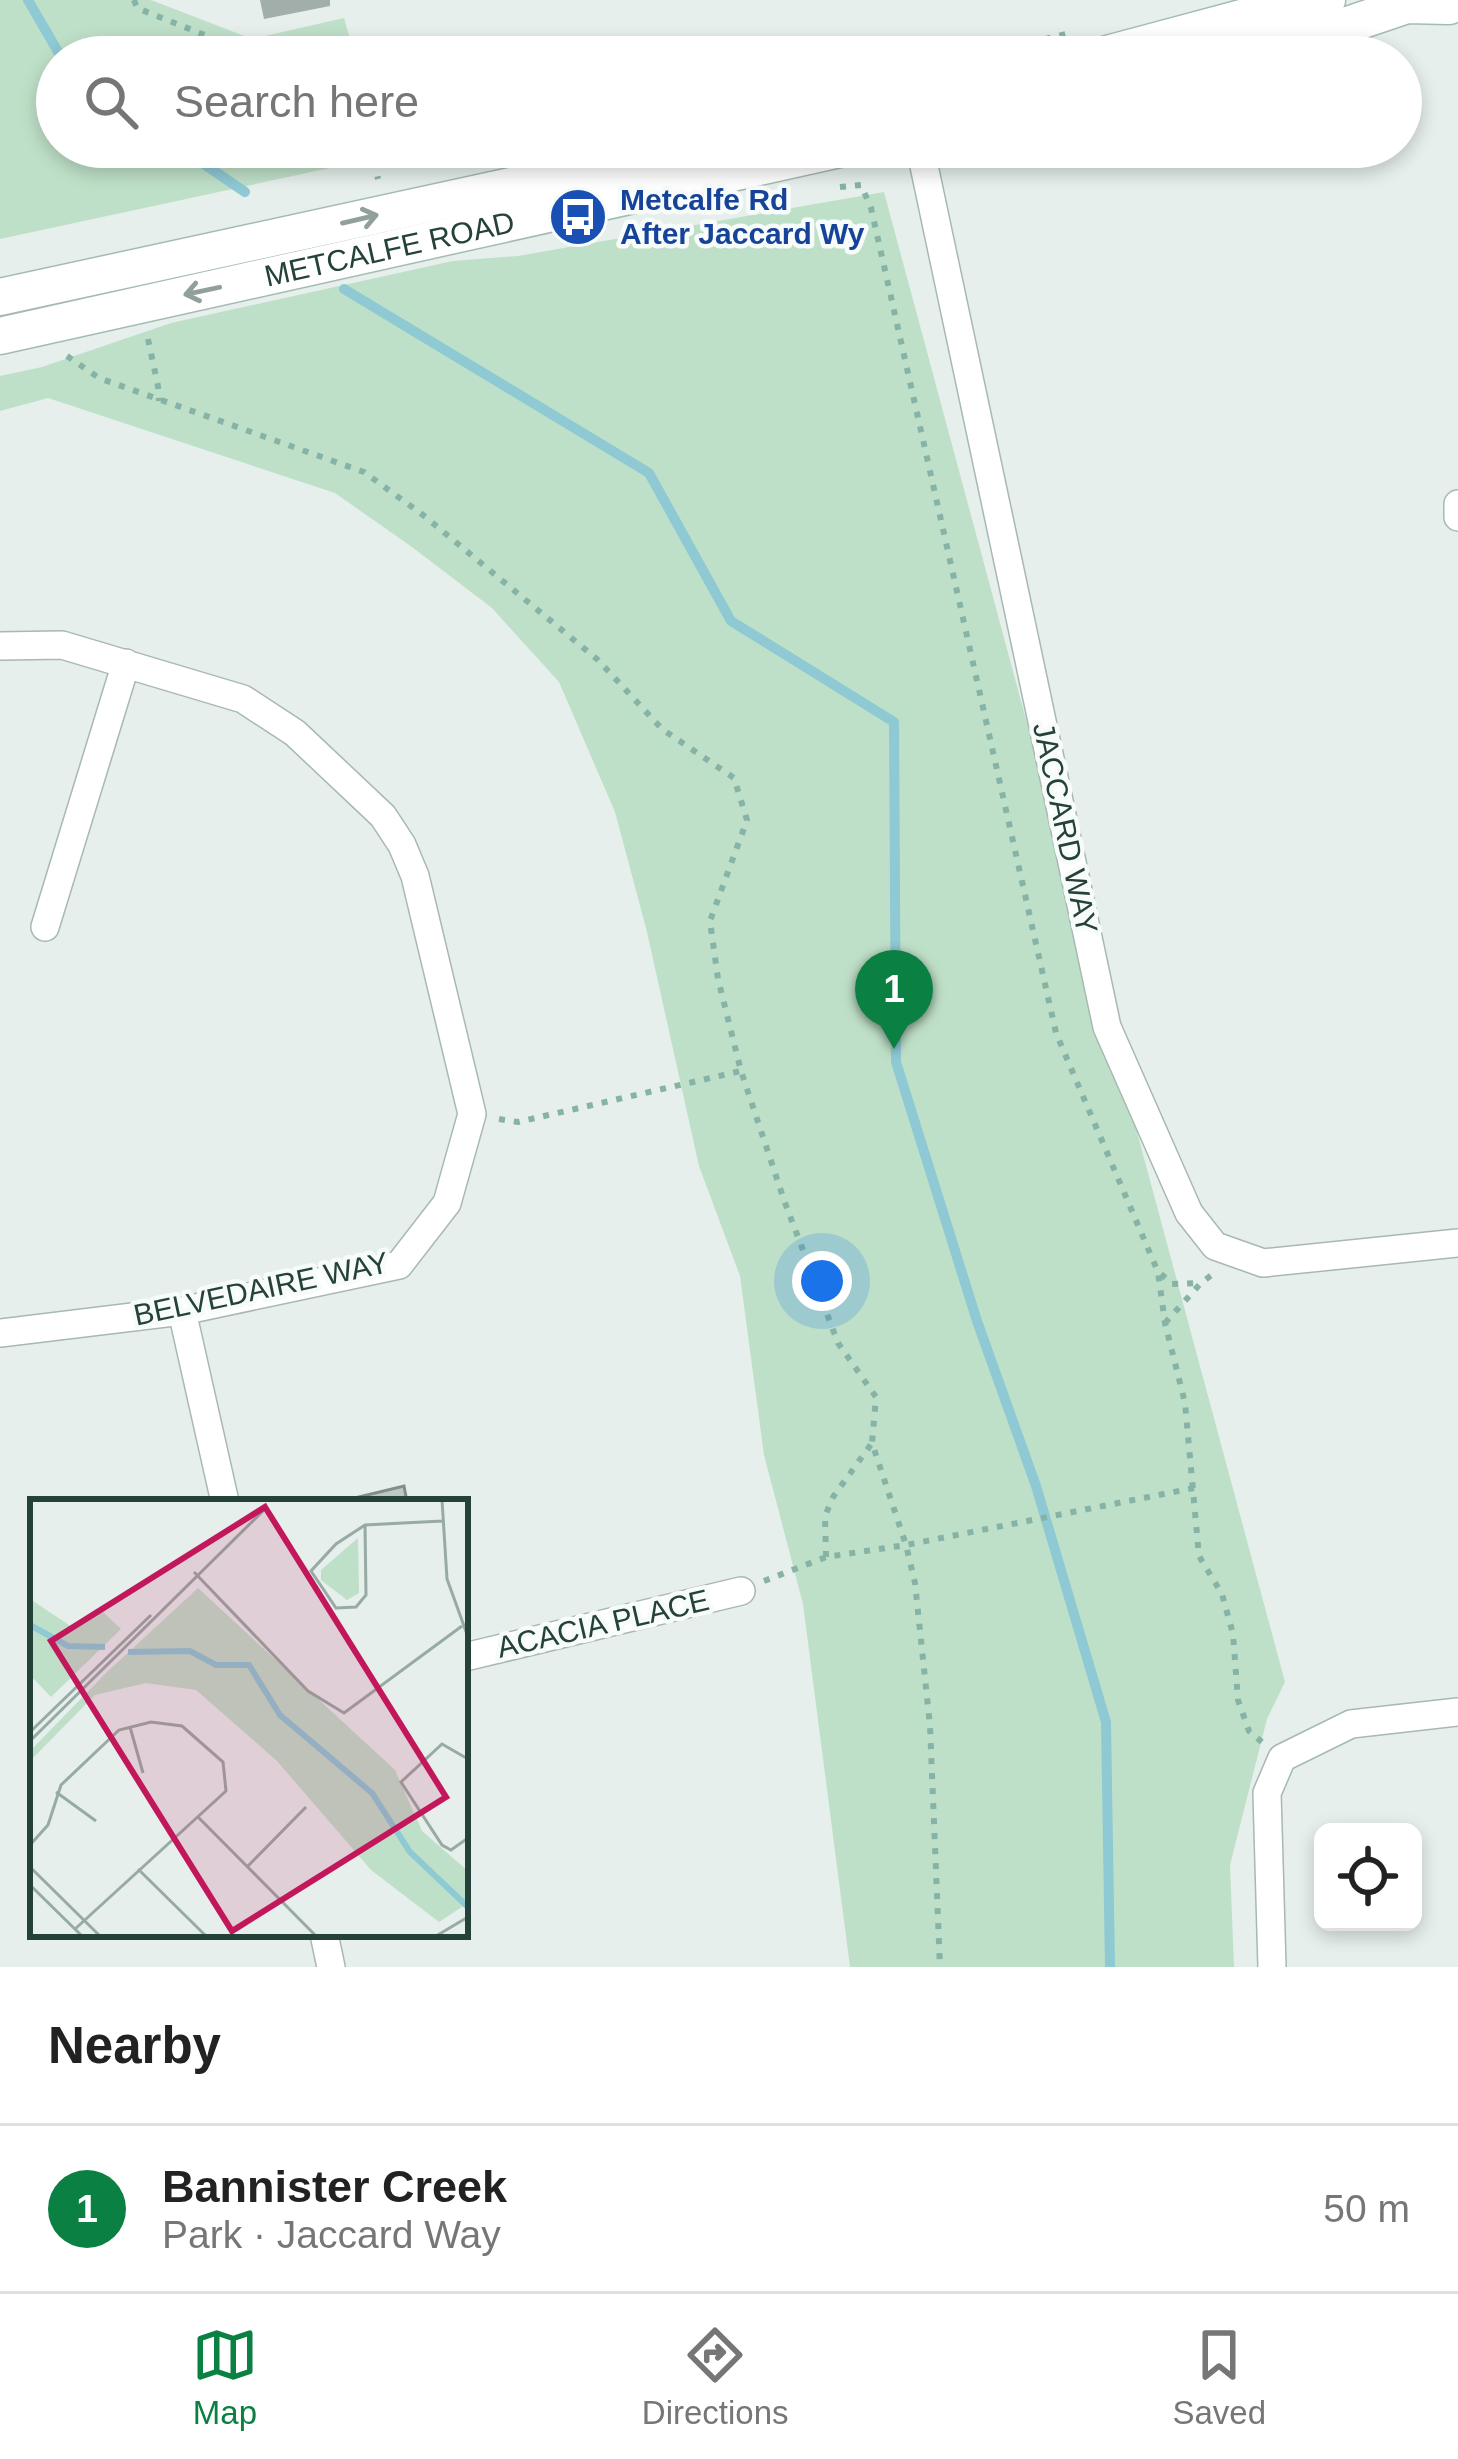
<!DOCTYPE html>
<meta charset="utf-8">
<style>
body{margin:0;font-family:Helvetica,sans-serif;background:#f2f2f2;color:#222}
.controls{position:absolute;right:36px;bottom:36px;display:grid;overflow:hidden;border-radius:18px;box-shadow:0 6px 18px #0003}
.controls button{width:108px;height:108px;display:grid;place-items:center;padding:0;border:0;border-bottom:3px solid #e0e0e0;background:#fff;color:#222;font:60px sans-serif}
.you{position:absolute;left:822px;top:1281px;width:42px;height:42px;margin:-30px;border:9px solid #fff;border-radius:50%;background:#1a73e8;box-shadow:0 0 0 18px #1a73e833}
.badge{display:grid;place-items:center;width:78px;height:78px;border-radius:50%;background:#0b8043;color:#fff;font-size:39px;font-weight:700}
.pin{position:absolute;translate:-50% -99px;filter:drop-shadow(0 3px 6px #0008)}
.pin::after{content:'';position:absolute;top:63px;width:42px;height:36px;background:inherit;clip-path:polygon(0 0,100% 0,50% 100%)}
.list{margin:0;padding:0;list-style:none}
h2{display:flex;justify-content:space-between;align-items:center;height:156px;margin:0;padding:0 48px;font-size:51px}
h2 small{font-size:39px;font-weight:400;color:#767676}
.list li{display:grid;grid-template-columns:78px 1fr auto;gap:36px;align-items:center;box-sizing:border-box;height:168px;padding:0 48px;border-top:3px solid #e0e0e0}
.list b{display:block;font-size:45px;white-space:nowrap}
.list p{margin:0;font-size:39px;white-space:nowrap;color:#767676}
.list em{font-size:39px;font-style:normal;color:#767676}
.icon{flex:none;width:66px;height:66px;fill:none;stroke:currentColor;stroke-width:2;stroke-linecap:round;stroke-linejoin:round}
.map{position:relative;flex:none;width:1458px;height:1967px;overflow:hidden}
.search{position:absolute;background:#fff;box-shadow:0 6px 18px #0003;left:36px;right:36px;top:36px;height:132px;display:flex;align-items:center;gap:30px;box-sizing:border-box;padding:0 42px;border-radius:66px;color:#767676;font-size:45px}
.sheet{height:324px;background:#fff}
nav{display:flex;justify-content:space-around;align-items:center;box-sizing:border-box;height:168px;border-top:3px solid #e0e0e0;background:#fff;font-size:33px;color:#767676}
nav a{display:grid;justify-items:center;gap:6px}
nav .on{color:#0b8043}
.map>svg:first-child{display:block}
.green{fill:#bfe0c8}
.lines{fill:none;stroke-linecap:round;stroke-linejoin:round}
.stream{stroke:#8ec9d4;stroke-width:10}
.street-casing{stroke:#a8b8b2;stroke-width:30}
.secondary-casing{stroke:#a4bbb3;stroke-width:39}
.path{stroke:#86b3a5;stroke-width:6;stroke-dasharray:6 9;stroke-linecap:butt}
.street{stroke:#fff;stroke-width:27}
.secondary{stroke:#fff;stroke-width:36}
.wall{fill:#a1aea9}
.building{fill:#bbcac4;stroke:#838d89;stroke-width:3}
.oneway{stroke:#92a09c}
.labels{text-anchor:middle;stroke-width:9;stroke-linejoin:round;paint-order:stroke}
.transit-label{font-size:30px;font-weight:bold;fill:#164399;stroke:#f7fbf9;text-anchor:start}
.street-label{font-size:30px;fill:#24423a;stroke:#f7fbf9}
.inset-river{fill:none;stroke:#8ec9d4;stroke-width:6}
.inset-road{fill:none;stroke:#98aaa4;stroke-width:3}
.view{fill:#c2185b;fill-opacity:0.15;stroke:#c2185b;stroke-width:6}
.inset-edge{fill:none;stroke:#24423a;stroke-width:6}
</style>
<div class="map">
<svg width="1458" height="1967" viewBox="0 0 1458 1967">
<rect width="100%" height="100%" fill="#e6efeb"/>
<path class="green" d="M0 0H151L252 39 344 18 355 57H57V147H378L381 157 0 239Z
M884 192 1285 1682 1267 1719 1230 1865 1234 1967H850L803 1604 764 1455 740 1276 699 1166 647 932 615 812 559 682 492 608 412 547 335 493 48 398 0 411V376L42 367 171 323 453 261 518 256Z"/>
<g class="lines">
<path class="stream" d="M28 0 61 57
M179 147 245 192
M344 289 649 473 731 621 894 722 896 1062 977 1321 1036 1486 1106 1722 1110 1967"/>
<g class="street-casing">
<path id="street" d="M920 147 1107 1027 1189 1213 1215 1246 1263 1263 1458 1243
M1458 504V517
M0 646 62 645 243 699 295 733 383 816 402 845 415 876 472 1114 447 1203 399 1265 182 1311 0 1333
M45 927 126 663
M182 1311 225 1502
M465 1657 741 1591
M324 1934 331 1967
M1272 1967 1267 1793 1282 1758 1351 1724 1458 1712"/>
</g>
<g class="secondary-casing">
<g id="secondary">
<path d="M1096 57 1264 12 1327 0"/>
<path d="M1229 57 1327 32 1407 5 1449 6"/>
<path d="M0 297 691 147"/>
<path id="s1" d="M0 336 849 147"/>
</g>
</g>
<path class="path" d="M134 0 137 8 252 54 306 51 313 57
M972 57 1074 32
M371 147 378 179
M840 187 861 185 871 208 1056 1033 1158 1272 1165 1323 1185 1403 1199 1556 1222 1594 1233 1634 1238 1700 1249 1731 1263 1743
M148 339 158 386 159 401
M67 356 99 378 364 472 423 515 598 660 662 729 734 778 747 820 710 921 718 979 741 1071 784 1200 838 1343 876 1397 872 1443 906 1545 915 1583 930 1726 940 1967
M499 1119 518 1122 741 1071
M1161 1274 1172 1284 1198 1283
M1165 1323 1201 1283 1213 1274
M826 1557 825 1516 833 1497 872 1443
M764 1581 826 1557 906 1545 1194 1488"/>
<use href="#street" class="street"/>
<use href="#secondary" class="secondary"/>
</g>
<path class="wall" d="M260 0H330V6L264 19Z"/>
<path class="building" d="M404 1486 407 1502H338Z"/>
<defs><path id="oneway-shaft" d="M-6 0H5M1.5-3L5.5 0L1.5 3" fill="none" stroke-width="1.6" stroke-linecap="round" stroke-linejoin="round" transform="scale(3)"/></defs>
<g class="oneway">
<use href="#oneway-shaft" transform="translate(360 219) rotate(-13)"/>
<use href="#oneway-shaft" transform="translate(202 291) rotate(168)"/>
</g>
<defs>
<g id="bus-disc" transform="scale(3)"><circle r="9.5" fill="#1a4fb4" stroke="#f7fbf9"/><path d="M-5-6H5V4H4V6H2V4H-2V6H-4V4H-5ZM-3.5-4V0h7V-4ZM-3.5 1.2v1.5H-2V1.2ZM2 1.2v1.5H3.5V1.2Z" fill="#fff"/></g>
</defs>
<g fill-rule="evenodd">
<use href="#bus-disc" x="578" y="217"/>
</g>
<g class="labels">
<g class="transit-label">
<text x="620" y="210">Metcalfe Rd<tspan x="620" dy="34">After Jaccard Wy</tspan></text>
</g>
<g class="street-label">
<text dy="10" stroke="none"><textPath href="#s1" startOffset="399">METCALFE ROAD</textPath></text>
<text transform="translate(1065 828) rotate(78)" y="10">JACCARD WAY</text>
<text transform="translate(261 1289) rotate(-12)" y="10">BELVEDAIRE WAY</text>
<text transform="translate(603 1624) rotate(-13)" y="10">ACACIA PLACE</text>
</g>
</g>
<g transform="translate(30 1499)">
<rect width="438" height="438" fill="#e6efeb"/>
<path d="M328 39 329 94 317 101 291 81V71ZM168 89 365 271 392 332 438 372V404L409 423 341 371 247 262 166 191 116 184 65 196 0 262V252L76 174ZM0 100 42 128 73 113 91 130 21 198 0 176Z" fill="#bfe0c8"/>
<path class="inset-river" d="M0 126 38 147 75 148M98 153 160 152 186 166H219L250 216 342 294 380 353 438 408"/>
<path class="inset-road" d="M412 1 417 80 438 138M335 26 336 96 326 108 306 109 281 72 306 45 335 26 412 22M164 73 278 192 314 214 432 127M100 228 113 274M0 233 121 116M0 242 235 10M438 260 412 245 371 283 412 346 421 351 438 339M26 293 66 322M168 318 286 437M0 346 18 326 31 286 89 231 121 223 152 227 193 263 196 292 45 430M0 368 70 437M217 368 276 308M108 370 176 437M0 386 52 437M406 437 438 418"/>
<path class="view" d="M235 8 416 298 202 432 21 142Z"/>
<rect width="438" height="438" class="inset-edge"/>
</g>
</svg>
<div class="controls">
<button><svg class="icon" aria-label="locate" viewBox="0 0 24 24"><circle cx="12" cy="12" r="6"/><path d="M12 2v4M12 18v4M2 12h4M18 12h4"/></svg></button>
</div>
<div class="you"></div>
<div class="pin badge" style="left:894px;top:1049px">1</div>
<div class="search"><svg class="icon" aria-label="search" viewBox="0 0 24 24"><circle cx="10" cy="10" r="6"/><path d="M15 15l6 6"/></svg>Search here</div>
</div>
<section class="sheet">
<h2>Nearby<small></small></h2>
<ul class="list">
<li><span class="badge">1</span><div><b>Bannister Creek</b><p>Park · Jaccard Way</p></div><em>50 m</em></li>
</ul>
</section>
<nav>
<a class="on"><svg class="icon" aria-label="map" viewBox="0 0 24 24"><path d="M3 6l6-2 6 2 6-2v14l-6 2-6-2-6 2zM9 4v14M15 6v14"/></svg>Map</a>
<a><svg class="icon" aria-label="directions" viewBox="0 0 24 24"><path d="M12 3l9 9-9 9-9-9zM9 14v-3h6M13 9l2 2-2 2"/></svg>Directions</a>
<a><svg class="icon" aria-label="saved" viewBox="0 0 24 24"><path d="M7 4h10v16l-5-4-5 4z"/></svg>Saved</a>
</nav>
